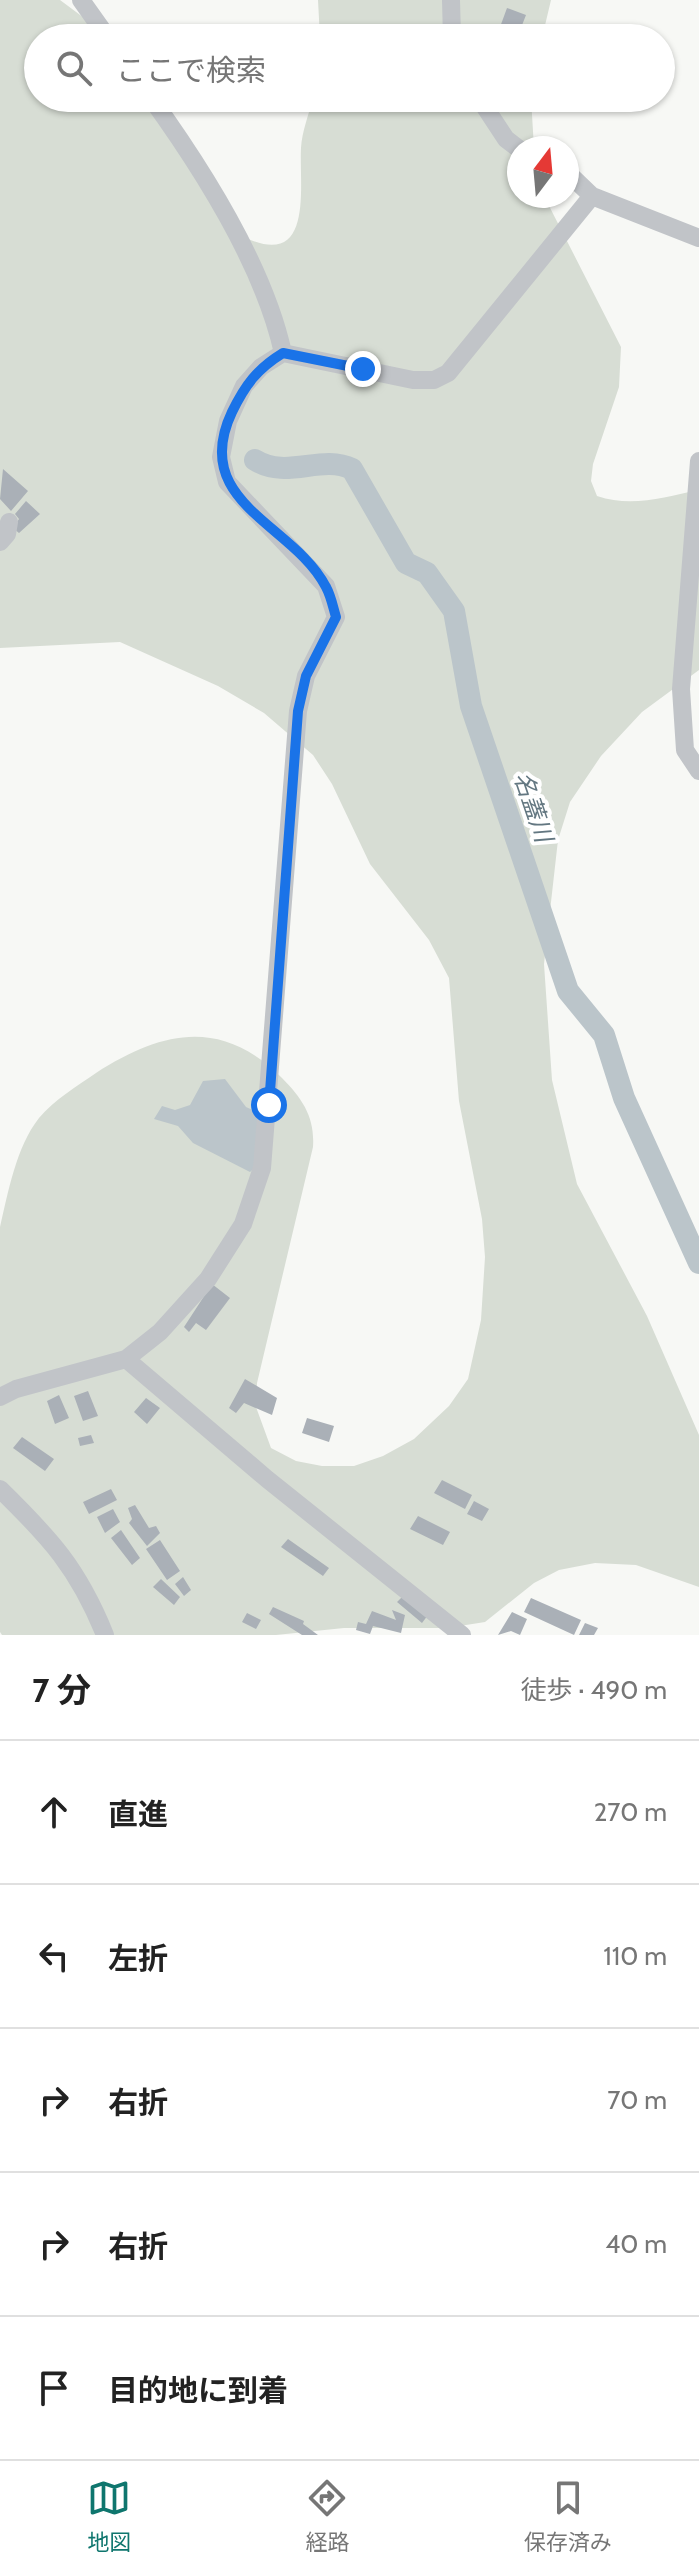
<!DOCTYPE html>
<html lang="ja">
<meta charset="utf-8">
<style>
body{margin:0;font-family:Cabin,"Noto Sans JP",sans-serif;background:#f6f6f6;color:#222}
.compass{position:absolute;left:507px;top:136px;width:72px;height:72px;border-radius:50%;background:#fff;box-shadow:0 2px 6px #0004;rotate:16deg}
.stop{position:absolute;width:24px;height:24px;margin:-18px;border:6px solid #1a73e8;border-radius:50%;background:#fff}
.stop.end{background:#1a73e8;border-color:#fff;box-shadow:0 2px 8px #0008}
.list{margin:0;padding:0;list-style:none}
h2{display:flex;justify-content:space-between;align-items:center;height:104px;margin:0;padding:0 32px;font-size:34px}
h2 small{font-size:26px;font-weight:400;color:#767676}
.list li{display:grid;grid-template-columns:52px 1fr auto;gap:24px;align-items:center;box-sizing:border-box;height:144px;padding:0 32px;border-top:2px solid #e0e0e0}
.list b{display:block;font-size:30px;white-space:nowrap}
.list em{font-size:26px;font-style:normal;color:#767676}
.icon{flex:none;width:44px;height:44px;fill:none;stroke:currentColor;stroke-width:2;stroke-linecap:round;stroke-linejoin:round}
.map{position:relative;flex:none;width:699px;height:1635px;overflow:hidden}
.search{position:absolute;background:#fff;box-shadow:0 2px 6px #0004;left:24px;right:24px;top:24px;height:88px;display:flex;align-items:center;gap:20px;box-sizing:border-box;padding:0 28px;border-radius:44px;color:#767676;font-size:30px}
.sheet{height:824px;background:#fff}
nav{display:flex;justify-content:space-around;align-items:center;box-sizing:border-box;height:112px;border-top:2px solid #e0e0e0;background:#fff;font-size:22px;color:#767676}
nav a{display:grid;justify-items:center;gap:4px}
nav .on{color:#0f766e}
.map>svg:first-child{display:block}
.green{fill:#d7ddd4}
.water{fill:#bbc5ca}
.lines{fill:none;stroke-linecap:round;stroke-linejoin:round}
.river{stroke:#bbc5ca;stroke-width:22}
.building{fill:#aab0b7}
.minor{stroke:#c1c4c8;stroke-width:18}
.route{stroke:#1a73e8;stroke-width:10}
.labels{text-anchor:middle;stroke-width:8;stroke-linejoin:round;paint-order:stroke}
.water-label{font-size:24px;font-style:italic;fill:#637781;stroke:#fff}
</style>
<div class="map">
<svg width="699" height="1635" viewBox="0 0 699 1635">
<rect width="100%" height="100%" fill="#f7f8f5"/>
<path class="green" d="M0 0H60L111 38H38V98H163L246 238C314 269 299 186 301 148 302 131 309 114 313 98H531L534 148H519V196H544L621 347 619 387 593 464 591 481 597 496C632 508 664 497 699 490V670L642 712 601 756 570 802 558 840 544 964 552 1080 577 1184 647 1316 699 1435V1587L636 1565 595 1563 559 1570 534 1583 485 1622 447 1628H344L276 1635H2L0 1632V1227C8 1193 16 1147 39 1118 54 1100 77 1086 96 1073 163 1030 222 1018 282 1078 303 1099 315 1118 313 1147L257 1383 256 1407 271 1448 296 1461 322 1466H354L383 1456 414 1439 449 1406 468 1379 481 1320 485 1257 482 1219 459 1101 449 978 429 940 370 864 332 784 313 755 264 713 218 686 120 642 0 648Z
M318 0H551L542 38H320Z"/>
<path class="water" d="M225 1079 246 1107 259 1113 258 1165 250 1172 193 1143 178 1126 154 1119 162 1106 175 1110 190 1105 203 1081Z"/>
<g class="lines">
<path class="river" d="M255 460C287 480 321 454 352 469L406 563 427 573 454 611 471 706 568 991 604 1035 624 1098 699 1263"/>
</g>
<path class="building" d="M507 8 526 15 517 38H496Z
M3 469 28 491 11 511 0 499Z
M26 501 40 514 19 533 13 528 19 519 15 514Z
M212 1284 230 1298 206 1330 196 1323 189 1332 184 1327Z
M245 1379 277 1398 272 1415 244 1403 236 1413 229 1408Z
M88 1391 98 1416 83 1421 74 1396Z
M59 1395 69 1418 55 1424 47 1401Z
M146 1398 160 1408 147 1424 134 1412Z
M307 1418 334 1426 329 1442 302 1433Z
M91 1435 94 1443 80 1446 78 1438Z
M22 1437 54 1459 45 1471 13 1448Z
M442 1480 472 1495 465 1509 434 1493Z
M111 1489 117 1500 89 1514 83 1502Z
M474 1501 489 1509 482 1521 467 1514Z
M135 1505 149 1528 156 1526 160 1533 147 1546 129 1523 132 1519 128 1508Z
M113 1509 120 1522 105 1533 97 1517Z
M418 1516 450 1532 443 1545 410 1529Z
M121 1530 140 1558 132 1565 111 1538Z
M288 1539 329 1568 323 1576 281 1547Z
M160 1540 180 1571 167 1580 146 1549Z
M183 1577 191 1590 184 1596 175 1584Z
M161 1579 180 1597 174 1605 153 1587Z
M403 1596 428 1615 422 1623 397 1602Z
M531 1598 581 1620 574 1635 524 1612Z
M273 1607 304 1621 303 1624 318 1635H302L269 1614Z
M392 1610 405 1615 401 1633 373 1626 370 1634 356 1630 358 1622 366 1624 372 1611 396 1620Z
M512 1612 527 1619 520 1635 511 1631 498 1635Z
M247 1613 261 1620 256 1629 242 1622Z
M585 1623 598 1628 594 1635H579Z"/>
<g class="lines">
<path class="minor" d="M81 0 108 38
M451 0 452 38
M151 98C203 170 264 266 283 353
M479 98 506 139 519 149
M567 172 592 196 699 238
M699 461 681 689 685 750 699 771
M0 542 7 534 9 522
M126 1359 267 1479 462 1635
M0 1397 16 1389 126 1359 160 1332 208 1279 243 1224 262 1168 298 711 306 676 336 617 326 586 227 482 221 457 228 421 244 386 261 367 283 353 413 380H434L448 373 592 196
M0 1489C50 1538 78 1568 105 1635"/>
</g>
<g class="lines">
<path class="route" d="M269 1105 298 711 306 676 336 617C333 607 331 596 326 587 294 524 189 503 232 412 245 385 257 369 283 353L363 369"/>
</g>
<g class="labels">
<g class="water-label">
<text transform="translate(533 807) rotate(71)" y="8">名蓋川</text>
</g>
</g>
</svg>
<svg class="compass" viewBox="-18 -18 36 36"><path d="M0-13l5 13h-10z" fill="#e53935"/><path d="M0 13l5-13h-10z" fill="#767676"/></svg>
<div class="stop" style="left:269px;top:1105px"></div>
<div class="stop end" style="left:363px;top:369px"></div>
<div class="search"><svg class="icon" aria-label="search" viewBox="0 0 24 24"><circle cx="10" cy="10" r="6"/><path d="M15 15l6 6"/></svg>ここで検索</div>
</div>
<section class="sheet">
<h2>7 分<small>徒歩 · 490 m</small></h2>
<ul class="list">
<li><svg class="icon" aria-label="ahead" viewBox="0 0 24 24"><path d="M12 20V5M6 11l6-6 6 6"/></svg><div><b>直進</b></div><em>270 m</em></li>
<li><svg class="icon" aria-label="left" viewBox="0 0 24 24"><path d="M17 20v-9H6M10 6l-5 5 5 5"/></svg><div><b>左折</b></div><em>110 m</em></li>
<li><svg class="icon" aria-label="right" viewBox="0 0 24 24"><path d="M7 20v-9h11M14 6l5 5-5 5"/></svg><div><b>右折</b></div><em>70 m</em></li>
<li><svg class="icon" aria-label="right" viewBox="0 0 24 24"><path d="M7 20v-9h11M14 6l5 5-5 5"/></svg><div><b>右折</b></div><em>40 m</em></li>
<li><svg class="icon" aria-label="arrive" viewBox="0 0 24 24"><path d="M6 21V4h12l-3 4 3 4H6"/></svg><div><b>目的地に到着</b></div></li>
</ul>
</section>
<nav>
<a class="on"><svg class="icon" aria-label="map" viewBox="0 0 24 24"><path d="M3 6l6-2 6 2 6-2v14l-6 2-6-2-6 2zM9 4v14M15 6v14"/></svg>地図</a>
<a><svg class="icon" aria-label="directions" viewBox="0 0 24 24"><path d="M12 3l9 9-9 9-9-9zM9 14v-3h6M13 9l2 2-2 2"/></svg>経路</a>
<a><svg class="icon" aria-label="saved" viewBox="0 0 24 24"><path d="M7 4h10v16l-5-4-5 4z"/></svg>保存済み</a>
</nav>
